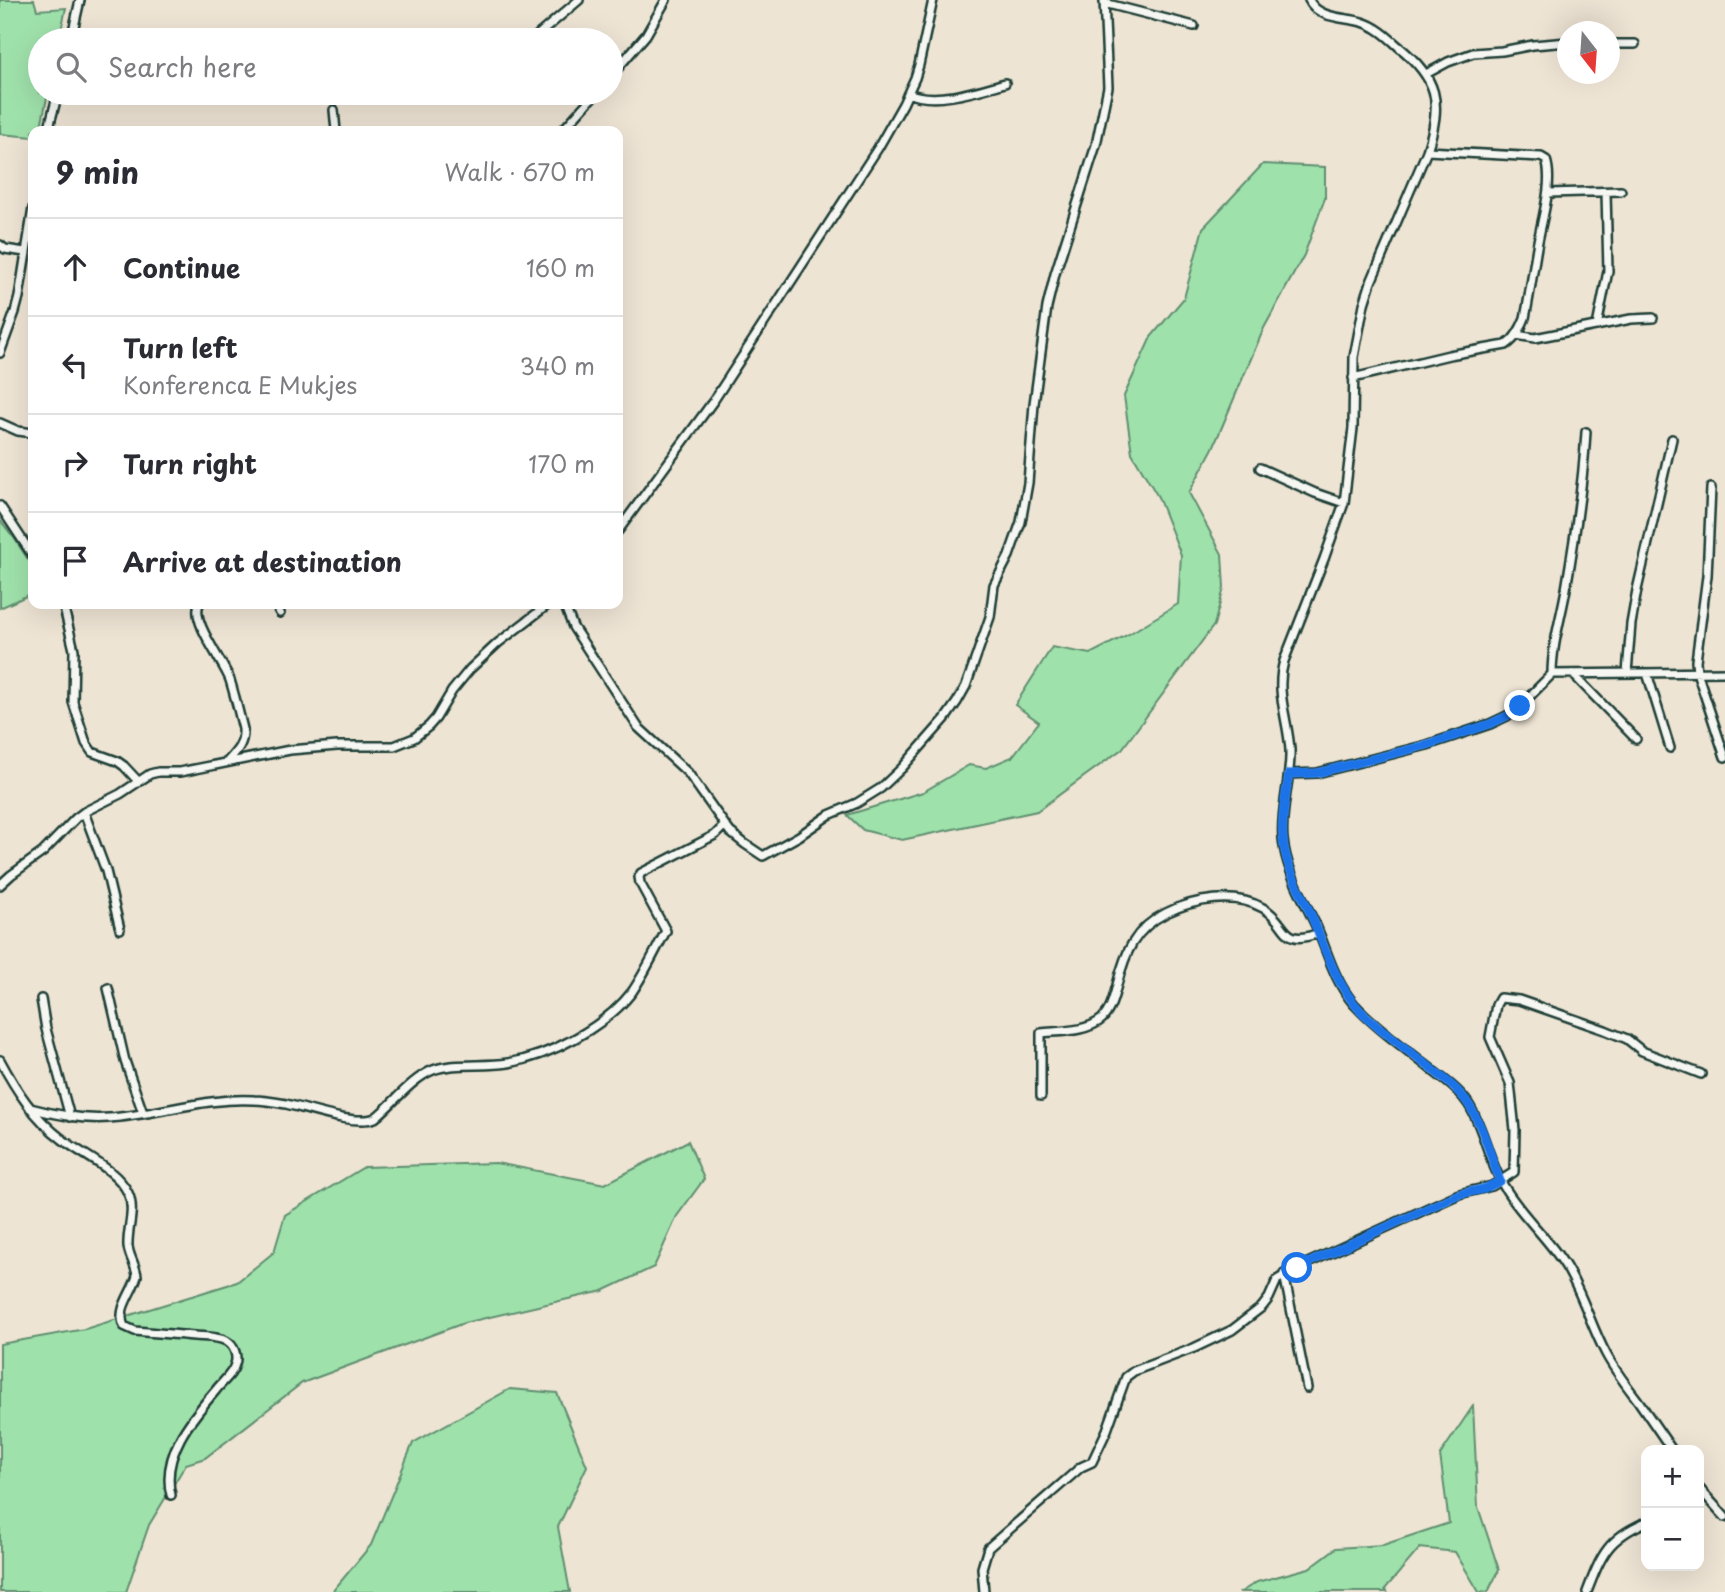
<!DOCTYPE html>
<meta charset="utf-8">
<style>
body{margin:0;font-family:"Playpen Sans",sans-serif;background:#f2f2f3;color:#2b2b33}
.controls{position:absolute;right:21px;bottom:21px;display:grid;overflow:hidden;border-radius:14px;box-shadow:0 7px 28px #0002}
.controls button{width:63px;height:63px;display:grid;place-items:center;padding:0;border:0;border-bottom:2px solid #e1e1e2;background:#fff;color:#2b2b33;font:35px sans-serif}
.compass{position:absolute;left:1557px;top:21px;width:63px;height:63px;border-radius:50%;background:#fff;box-shadow:0 7px 28px #0002;rotate:163deg}
.stop{position:absolute;width:21px;height:21px;margin:-16px;border:5px solid #1a73e8;border-radius:50%;background:#fff}
.stop.end{background:#1a73e8;border-color:#fff;box-shadow:0 2px 7px #0008}
.list{margin:0;padding:0;list-style:none}
h2{display:flex;justify-content:space-between;align-items:center;height:91px;margin:0;padding:0 28px;font-size:30px}
h2 small{font-size:23px;font-weight:400;color:#7c7c81}
.list li{display:grid;grid-template-columns:46px 1fr auto;gap:21px;align-items:center;box-sizing:border-box;height:98px;padding:0 28px;border-top:2px solid #e1e1e2}
.list b{display:block;font-size:26px;white-space:nowrap}
.list p{margin:0;font-size:23px;white-space:nowrap;color:#7c7c81}
.list em{font-size:23px;font-style:normal;color:#7c7c81}
.icon{flex:none;width:38px;height:38px;fill:none;stroke:currentColor;stroke-width:2;stroke-linecap:round;stroke-linejoin:round}
.map{position:relative;flex:none;width:1725px;height:1592px;overflow:hidden}
.search{position:absolute;background:#fff;box-shadow:0 7px 28px #0002;left:28px;top:28px;width:595px;height:77px;display:flex;align-items:center;gap:18px;box-sizing:border-box;padding:0 24px;border-radius:38px;color:#7c7c81;font-size:26px}
.panel{position:absolute;background:#fff;box-shadow:0 7px 28px #0002;left:28px;top:126px;width:595px;height:483px;border-radius:14px}
.map>svg:first-child{display:block}
.green{fill:#9fe1ab;stroke:#5f8f70;stroke-width:2}
.lines{fill:none;stroke-linecap:round;stroke-linejoin:round}
.street-casing{stroke:#1f3d34;stroke-width:12}
.street{stroke:#f6f6f2;stroke-width:7}
.route{stroke:#1a73e8;stroke-width:9}
</style>
<div class="map">
<svg width="1725" height="1592" viewBox="0 0 1725 1592">
<rect width="100%" height="100%" fill="#eee4d4"/>
<filter id="ink" filterUnits="userSpaceOnUse"><feTurbulence type="fractalNoise" baseFrequency=".0143" numOctaves="2"/><feDisplacementMap in="SourceGraphic" scale="14" xChannelSelector="R" yChannelSelector="G"/><feConvolveMatrix kernelMatrix="1 2 1 2 8 2 1 2 1" color-interpolation-filters="sRGB"/></filter>
<g filter="url(#ink)">
<path class="green" d="M0 0H34L37 10 66 8 59 40H40V93H48L40 131H33V137L0 134Z
M1263 164 1325 167V198L1304 255 1264 328 1213 448 1189 493 1222 554 1224 588 1214 625 1122 749 1037 811 902 840 863 830 847 815 923 792 969 765 986 768 1012 757 1039 722 1015 705 1052 647 1090 654 1129 634 1178 604 1181 555 1158 497 1132 453 1124 396 1151 337 1184 298 1203 228Z
M0 520 14 538 33 567V593L0 608Z
M688 1141 704 1179 677 1216 654 1267 603 1291 464 1323 302 1383 205 1458 186 1464 149 1525 126 1592H0V1344L85 1329 237 1282 274 1252 285 1215 364 1167 496 1163 605 1184Z
M510 1389 557 1393 587 1466 558 1527 570 1592H332L371 1545 413 1443Z
M1473 1406 1478 1507 1499 1570 1488 1592H1479L1455 1552 1420 1548 1385 1589 1387 1592H1241L1257 1582 1309 1568 1336 1548 1383 1545 1449 1523 1440 1455Z"/>
<g class="lines">
<g class="street-casing">
<path id="street" d="M1309 0C1318 19 1344 17 1362 22 1376 26 1387 36 1398 46 1438 79 1443 101 1427 151L1371 282 1364 304 1354 357 1353 428 1344 503 1324 559 1284 661C1275 692 1288 719 1290 750 1291 780 1280 810 1283 839 1286 871 1304 899 1317 928 1328 954 1335 982 1354 1004 1376 1028 1405 1048 1431 1069 1444 1080 1460 1090 1469 1105 1484 1129 1488 1159 1502 1183 1519 1214 1548 1237 1566 1267 1583 1295 1591 1326 1606 1354 1615 1371 1627 1386 1639 1402 1650 1418 1661 1434 1672 1450
M1104 3 1194 26
M71 40 80 0
M532 40 579 0
M1610 44H1635
M1426 74 1448 62 1473 53 1502 51 1533 45 1568 42
M611 76 646 35 666 0
M908 93C935 105 977 91 1005 83
M334 110 336 131
M48 131 58 93
M562 131 596 93
M1548 193 1621 191
M0 245 5 249 25 252
M1597 326 1608 271 1606 192
M1516 335 1535 338 1631 319 1653 318
M0 353 15 312 19 297 33 208
M1353 378 1449 355 1506 345C1516 339 1521 328 1525 318 1530 294 1533 270 1537 247 1541 222 1554 183 1546 160L1541 157 1427 151
M0 423 18 431 33 433
M1260 468 1315 493 1344 503
M1711 488 1707 576 1696 661 1697 672 1725 757
M0 506 33 556
M618 531 714 400 878 148 903 104 915 78 919 65 933 0
M63 604 74 650 73 702 86 743 92 752 117 761 124 766 138 781
M199 604C191 622 223 661 230 680 235 696 239 713 243 729 244 744 237 751 227 762
M275 604 280 613
M564 604 573 627 638 727 688 773 730 832 745 844 763 856 799 836 829 815 857 803 881 788 902 768 945 719 957 702 966 686 990 617 994 585 1009 556 1021 522 1028 483 1034 404 1047 307 1055 274 1096 145 1108 87 1104 0
M1627 673 1631 624 1637 590 1672 439
M1647 673 1670 748
M1552 674C1552 645 1561 618 1566 589 1575 537 1583 484 1586 432
M1573 674 1636 739
M1289 774 1317 773 1427 745 1490 724 1507 716 1520 706 1552 674 1725 672
M84 812 106 871 120 929
M0 885 11 875 43 852 76 818 84 812 120 794 150 774 158 772H180L290 750 337 746H394L414 738 429 726 436 718 452 691 470 669 498 643 549 604
M108 988 125 1061 143 1113
M41 999 46 1029 70 1117
M0 1060C16 1090 34 1118 62 1139 82 1155 117 1169 128 1193 136 1210 127 1228 128 1246 129 1257 136 1265 137 1276 133 1292 116 1309 124 1326L135 1331C155 1333 174 1334 194 1336 204 1337 217 1336 226 1341 234 1345 238 1356 235 1364 233 1374 222 1382 216 1390 191 1419 161 1455 171 1495
M1041 1096V1033C1060 1031 1087 1032 1102 1019 1111 1010 1114 996 1117 985 1125 953 1134 929 1166 913 1194 899 1235 892 1263 908 1289 922 1279 948 1319 933
M30 1108C56 1115 82 1120 109 1118 157 1115 205 1097 254 1100 264 1100 275 1102 286 1104 308 1109 355 1126 375 1118 393 1104 411 1079 433 1070 454 1062 484 1067 508 1063 550 1056 605 1027 632 992 645 973 655 951 666 931L640 883 639 877 641 873 715 835 724 826
M1284 1274 1307 1388
M1699 1488 1725 1517
M984 1592 982 1568 988 1548 1081 1467 1092 1462 1107 1430 1126 1377 1134 1371 1194 1348 1232 1330 1262 1307 1269 1298 1277 1280 1297 1268 1459 1194 1492 1186 1514 1172 1515 1130 1510 1083 1490 1037 1496 1005 1500 998 1519 1000 1605 1030 1627 1039 1642 1051 1701 1074
M1587 1592C1601 1555 1608 1538 1646 1522"/>
</g>
<use href="#street" class="street"/>
</g>
</g>
<g class="lines" filter="url(#ink)">
<path class="route" d="M1297 1268 1459 1194 1484 1189 1500 1181C1490 1155 1483 1125 1467 1102 1458 1089 1444 1079 1432 1069 1411 1053 1389 1036 1369 1019 1335 990 1326 947 1308 908 1297 885 1285 864 1283 838 1281 817 1286 795 1289 774L1317 773 1427 745 1490 724 1507 716 1520 706"/>
</g>
</svg>
<div class="controls">
<button>+</button>
<button>−</button>
</div>
<svg class="compass" viewBox="-18 -18 36 36"><path d="M0-13l5 13h-10z" fill="#e53935"/><path d="M0 13l5-13h-10z" fill="#7c7c81"/></svg>
<div class="stop" style="left:1297px;top:1268px"></div>
<div class="stop end" style="left:1520px;top:706px"></div>
<div class="search"><svg class="icon" aria-label="search" viewBox="0 0 24 24"><circle cx="10" cy="10" r="6"/><path d="M15 15l6 6"/></svg>Search here</div>
<section class="panel">
<h2>9 min<small>Walk · 670 m</small></h2>
<ul class="list">
<li><svg class="icon" aria-label="ahead" viewBox="0 0 24 24"><path d="M12 20V5M6 11l6-6 6 6"/></svg><div><b>Continue</b></div><em>160 m</em></li>
<li><svg class="icon" aria-label="left" viewBox="0 0 24 24"><path d="M17 20v-9H6M10 6l-5 5 5 5"/></svg><div><b>Turn left</b><p>Konferenca E Mukjes</p></div><em>340 m</em></li>
<li><svg class="icon" aria-label="right" viewBox="0 0 24 24"><path d="M7 20v-9h11M14 6l5 5-5 5"/></svg><div><b>Turn right</b></div><em>170 m</em></li>
<li><svg class="icon" aria-label="arrive" viewBox="0 0 24 24"><path d="M6 21V4h12l-3 4 3 4H6"/></svg><div><b>Arrive at destination</b></div></li>
</ul>
</section>
</div>
